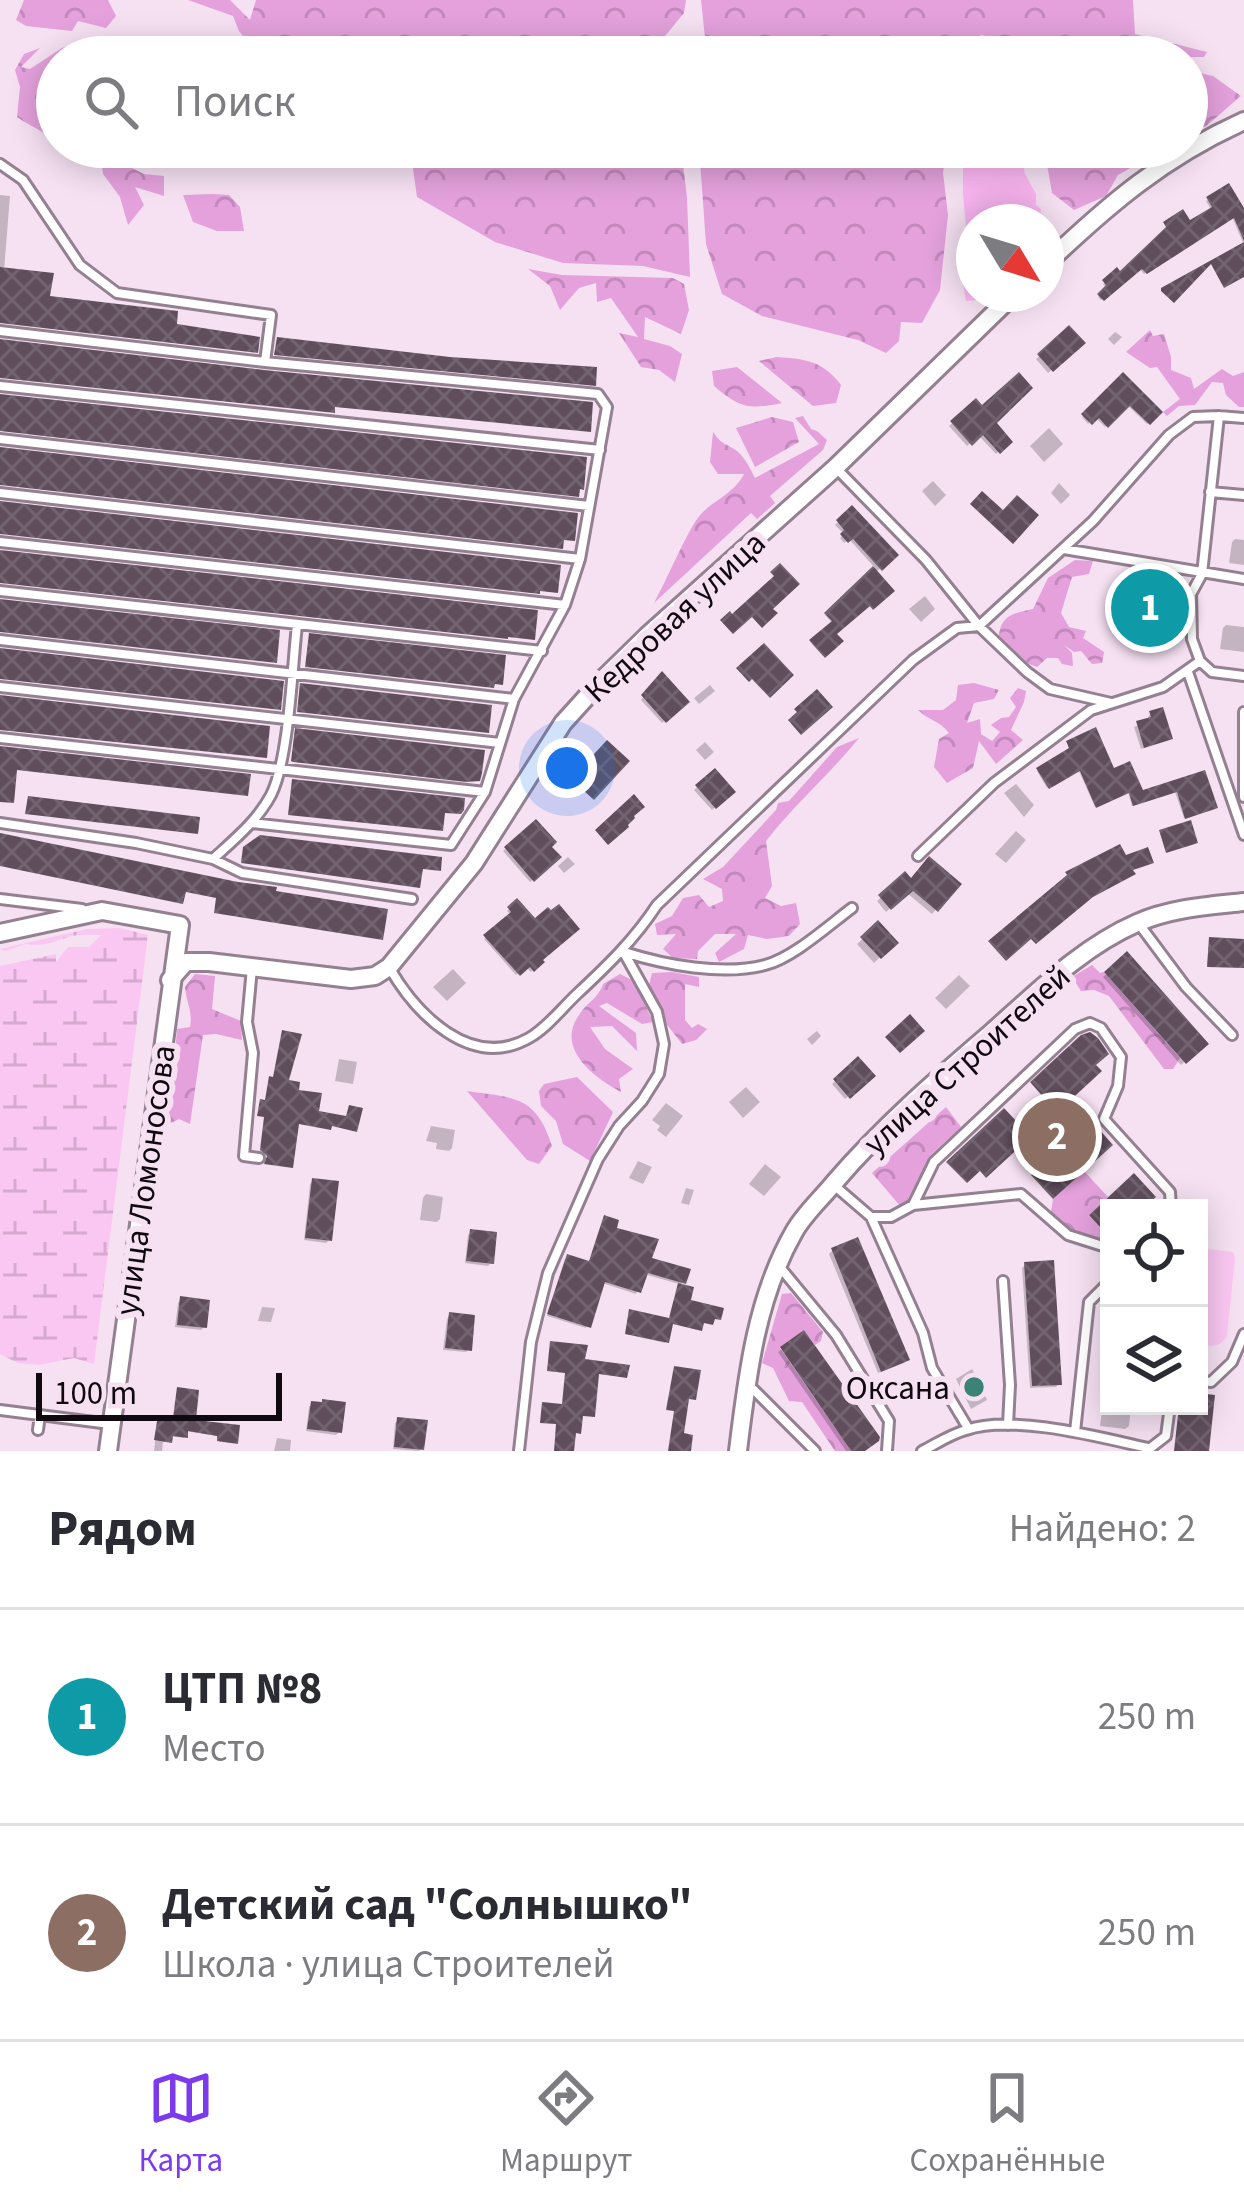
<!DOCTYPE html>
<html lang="ru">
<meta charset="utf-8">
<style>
body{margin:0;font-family:"Source Sans 3",sans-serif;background:#f7f7f7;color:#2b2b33}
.controls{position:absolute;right:36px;bottom:36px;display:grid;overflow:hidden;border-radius:0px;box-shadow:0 6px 30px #0003}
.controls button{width:108px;height:108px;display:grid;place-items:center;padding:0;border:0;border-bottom:3px solid #e1e1e2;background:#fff;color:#2b2b33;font:60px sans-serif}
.compass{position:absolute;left:956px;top:204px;width:108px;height:108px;border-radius:50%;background:#fff;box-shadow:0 6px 30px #0003;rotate:128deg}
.scale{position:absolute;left:36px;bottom:30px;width:246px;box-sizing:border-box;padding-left:12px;border:6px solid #10090f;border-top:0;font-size:33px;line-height:42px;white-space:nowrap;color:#10090f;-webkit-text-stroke:9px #f6e1f3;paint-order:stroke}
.you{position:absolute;left:567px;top:768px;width:42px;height:42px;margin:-30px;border:9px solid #fff;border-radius:50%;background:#1a73e8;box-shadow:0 0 0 18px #1a73e833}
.badge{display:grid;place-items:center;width:78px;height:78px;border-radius:50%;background:#7c3aed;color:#fff;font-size:39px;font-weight:700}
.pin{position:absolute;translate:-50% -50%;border:6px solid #fff;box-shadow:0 3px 12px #0006}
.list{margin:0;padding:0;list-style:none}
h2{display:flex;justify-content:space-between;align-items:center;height:156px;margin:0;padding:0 48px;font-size:51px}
h2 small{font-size:39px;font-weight:400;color:#7c7c81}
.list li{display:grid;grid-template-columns:78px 1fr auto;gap:36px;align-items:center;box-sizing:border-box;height:216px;padding:0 48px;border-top:3px solid #e1e1e2}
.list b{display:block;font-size:45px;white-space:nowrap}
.list p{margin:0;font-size:39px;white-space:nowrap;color:#7c7c81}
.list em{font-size:39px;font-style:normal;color:#7c7c81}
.icon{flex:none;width:66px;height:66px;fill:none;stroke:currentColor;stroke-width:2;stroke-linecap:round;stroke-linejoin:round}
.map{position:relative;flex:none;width:1244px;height:1451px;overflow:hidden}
.search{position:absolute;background:#fff;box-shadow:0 6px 30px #0003;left:36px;right:36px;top:36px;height:132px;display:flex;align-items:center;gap:30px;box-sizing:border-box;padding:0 42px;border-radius:66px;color:#7c7c81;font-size:45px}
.sheet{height:588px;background:#fff}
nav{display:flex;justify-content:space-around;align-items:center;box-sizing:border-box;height:168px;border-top:3px solid #e1e1e2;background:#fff;font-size:33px;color:#7c7c81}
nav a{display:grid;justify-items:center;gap:6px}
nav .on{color:#7c3aed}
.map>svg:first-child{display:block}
.forest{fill:url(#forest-crowns)}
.wetland{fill:url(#wetland-marsh)}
.garden{fill:#fac7f2}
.water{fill:#fcb7f3}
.shadow{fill:#0003}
.building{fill:url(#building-cross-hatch)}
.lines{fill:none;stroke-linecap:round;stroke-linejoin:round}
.lane-casing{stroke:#938090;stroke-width:14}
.street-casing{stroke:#938090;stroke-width:22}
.lane{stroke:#fff;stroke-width:8}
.street{stroke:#fff;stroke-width:16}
.poi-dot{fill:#3d8276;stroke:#f6e1f3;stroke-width:4.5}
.labels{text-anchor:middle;stroke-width:12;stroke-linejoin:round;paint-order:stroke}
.street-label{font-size:33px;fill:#10090f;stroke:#f6e1f3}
.poi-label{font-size:33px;fill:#10090f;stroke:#f6e1f3;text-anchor:end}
</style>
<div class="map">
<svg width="1244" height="1451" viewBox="0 0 1244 1451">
<defs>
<pattern id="forest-crowns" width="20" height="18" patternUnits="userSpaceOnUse" patternTransform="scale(3)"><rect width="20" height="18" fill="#e4a1dc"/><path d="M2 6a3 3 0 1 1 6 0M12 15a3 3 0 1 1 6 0" fill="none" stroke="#c389bc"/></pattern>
<pattern id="wetland-marsh" width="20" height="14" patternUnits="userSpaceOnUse" patternTransform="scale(3)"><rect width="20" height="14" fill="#fac7f2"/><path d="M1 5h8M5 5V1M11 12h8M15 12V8" fill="none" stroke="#d5aace"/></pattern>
<pattern id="building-cross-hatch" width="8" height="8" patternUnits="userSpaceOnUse" patternTransform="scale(3)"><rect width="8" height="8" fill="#604e5d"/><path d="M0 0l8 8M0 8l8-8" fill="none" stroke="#71636f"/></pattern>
</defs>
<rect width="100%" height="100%" fill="#f6e1f3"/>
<path class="forest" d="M24 0H108L116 16 106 28 78 21 72 31 26 26 16 20Z
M188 0H230L250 20 256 0H686L684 13 661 41 673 46 672 57H259L239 31 233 16Z
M701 0H1133L1135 34 1207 52 1204 57H1165L1135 48 1134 57H1039L1043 44 1008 41 981 35 965 57H707Z
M88 40 95 49 114 51 122 57H57V143C45 131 31 127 17 117L20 87 15 70 24 54 40 48 21 67 30 69 62 48Z
M1187 70 1213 76 1241 96 1205 127 1187 126Z
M421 147H681L687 198 690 277 643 266 563 263 495 242 417 197 413 169Z
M699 147H947L943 173 948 215 940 290 922 323 901 322 899 341 886 353 858 340 762 316 722 294 706 244Z
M1044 147H1155L1148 158 1118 175 1106 196 1074 210 1052 193Z
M102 165 130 167 144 174 164 176V196L135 187 144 205 128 225 120 197 103 174Z
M212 194 229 195 240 207 244 231H217L193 222 183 195Z
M528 269 562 275 673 278 684 284 689 310 681 334 645 317 644 339 670 346 682 354 675 382 659 370 641 367 619 333 638 337 611 298 597 302 596 283 579 288 560 310 550 286Z
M1150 330 1153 336 1164 334 1171 357V370L1191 378 1194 389 1222 369 1233 376 1244 372V407H1239L1226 395 1223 383 1212 382 1195 405 1179 406 1167 416 1163 412 1180 399 1157 367 1150 368 1126 352Z
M777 357C806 359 823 361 841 385L836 403 813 406 759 361Z
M737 367 782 403C749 410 740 408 714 386L712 371Z
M803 416 811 429 817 431 827 440 823 450 770 496 775 503 757 519 751 513 654 603C668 577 680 547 695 522 708 501 732 497 744 474H718L710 462 713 432C723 445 721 441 734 449 744 455 750 468 755 478L819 444 795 418Z
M772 417 793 422 799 442 755 467 736 428Z
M1075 560 1093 561 1089 574 1072 577 1061 613 1069 627 1086 631 1083 638 1104 652 1102 663 1092 664 1081 651 1074 652 1064 645 1072 653 1073 666 1062 664 1058 658H1047L1037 667 1029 664 999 637C1000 615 1015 613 1033 609L1048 578Z
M974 683 999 690 994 699 974 703 967 723 980 719 981 734 992 741 1000 732 991 725 1001 718 1009 717 1016 707 1010 698 1018 688 1026 691 1024 702 1011 730 1023 740 996 764 979 741 973 768 947 783 934 767 939 739 949 733C940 721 928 720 918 710H943L956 700 958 685Z
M859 738C830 774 795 804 766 841L772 886 765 898 781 906 796 903 800 924 789 936 767 939 748 935 744 949 719 962 715 953 736 934H715L698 951 697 959 673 958 663 949 676 934 657 935 655 924 672 916 683 898 699 895 709 907 723 901 722 889 703 879 723 867 776 810 778 803 789 801 837 747Z
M1092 965 1100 973 1104 972 1180 1058 1173 1069H1164L1109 996 1094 990 1081 991 1072 977Z
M672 972 699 977V987L685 984V1020L692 1028 698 1024 707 1029 696 1040 682 1044 665 1022 649 985 652 973Z
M195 974 215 976 212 1009 241 1021 242 1040 216 1034 203 1035 190 1124 179 1119 171 1123 162 1115 165 1099 174 1088C171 1067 176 1050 177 1029L190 1027C193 1011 186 1002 185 987Z
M620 974 634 981 653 1022 642 1024 607 1003 599 1006 636 1033 637 1051 612 1026 590 1027 605 1049 633 1069 619 1079 621 1092C594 1078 555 1048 579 1015 587 1002 598 999 603 984Z
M577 1077 613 1112 590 1161 563 1144 556 1121 541 1106 539 1091 544 1084Z
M467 1091C514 1098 536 1095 552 1146L539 1164 527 1160Z
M946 1107 961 1127 931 1155 906 1203 901 1207 872 1173Z
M1084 1171 1108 1197 1089 1215 1106 1234 1108 1243 1069 1228 1051 1212 1053 1199Z
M791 1293 823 1332 821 1341 815 1345 804 1330 780 1348 851 1451H835L802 1402 789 1401 773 1368 762 1363 782 1294Z"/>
<path class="wetland" d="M120 928 148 935 94 1364 74 1358 39 1365 18 1363 0 1354V966L56 954V962L68 947H89L101 935C90 935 77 934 68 937 53 942 42 947 26 944L5 951 0 949 87 929Z"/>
<path class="garden" d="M1199 1248 1233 1252 1235 1258 1227 1336C1220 1348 1211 1346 1199 1345Z"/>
<path class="water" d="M966 147H1020L1025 174 1036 194V205L1041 209 1040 222H974V294H982L976 300 966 301 961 272 966 229 963 194V157Z"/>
<path class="shadow" d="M1228 188 1244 214V245L1232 217 1144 274 1139 268 1101 300 1098 297 1107 288 1103 284 1117 271 1120 276 1167 230 1165 224H1189L1212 211 1206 201Z
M0 195 10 196 0 321Z
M1069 329 1082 343 1048 373 1036 359Z
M1115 332 1122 337 1114 345 1108 339Z
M1123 376 1159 412 1147 424 1127 405 1105 427 1095 417 1088 424 1082 417Z
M976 402 1009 441 996 454 979 436 967 446 949 426Z
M1049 428 1063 444 1044 462 1030 446Z
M933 481 946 495 935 506 922 491Z
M1059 483 1070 495 1061 504 1051 493Z
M852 509 895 555 875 573 890 591 871 608 867 604 833 634 840 641 823 656 811 643 833 624 825 615 875 568 849 539 844 543 840 538 844 534 835 525Z
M1235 539 1244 540V565L1229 563 1232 542Z
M925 596 935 609 921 622 909 609Z
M1226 625 1244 627V652L1220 649 1223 628Z
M662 675 686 702 662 723 641 700Z
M710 685 715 691 699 704 694 698Z
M1151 713 1170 739 1141 749 1134 727 1149 721 1148 717Z
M705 742 714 752 705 760 696 750Z
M1068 743 1141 793 1203 773 1213 809 1184 818 1175 792 1132 806 1128 792 1095 807 1078 769 1047 788 1037 771 1069 751Z
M714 772 732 791 712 810 694 790Z
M1016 784 1034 805 1024 817 1004 793Z
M536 823 548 848 558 857 530 882 503 851Z
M1016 831 1026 840 1006 863 995 854Z
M568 857 575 864 564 873 558 866Z
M905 876 911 882 957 884 932 914 907 893 886 912 877 901Z
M517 902 541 962 531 972 526 967 516 975 484 939 511 915 507 911Z
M878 925 895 943 874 963 857 944Z
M1126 956 1205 1044 1181 1065 1103 977Z
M453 969 466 983 447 1001 433 987Z
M959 975 970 986 946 1009 935 998Z
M817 1031 821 1036 812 1045 807 1039Z
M339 1059 357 1062 353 1084 335 1081Z
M858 1060 872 1076 845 1099 832 1084Z
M746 1087 760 1102 743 1118 729 1102Z
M666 1103 683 1116 666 1137 657 1130 660 1126 652 1120Z
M431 1126 455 1130 452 1148 449 1151 436 1149 437 1143 426 1141Z
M638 1161 652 1167 643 1184 629 1178Z
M765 1164 781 1177 764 1196 749 1184Z
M313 1181 329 1240 326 1243 304 1240 310 1184Z
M686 1188 694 1190 689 1205 681 1203Z
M426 1194 443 1197 440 1219 437 1222 420 1220 423 1198Z
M613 1230 649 1260 683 1282 679 1286 701 1322 698 1330 670 1323 665 1343 626 1334 630 1312 670 1322 679 1284 644 1274 636 1294 602 1283 586 1328 547 1316 565 1259 582 1274Z
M471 1232 491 1263 488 1266 465 1263 468 1235Z
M832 1251 907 1360 904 1363 878 1373 829 1254Z
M1025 1265 1059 1383 1056 1387 1030 1388 1022 1268Z
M181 1299 204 1327 201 1330 175 1327 178 1303Z
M262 1307 275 1308 271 1322 258 1321Z
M450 1315 469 1349 466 1352 443 1350 447 1319Z
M803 1334 862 1451H846L778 1352Z
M1109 1358V1406H1131L1129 1426 1125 1429 1100 1426Z
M972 1369 987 1400 971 1409 956 1379Z
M312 1404 339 1432 336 1435 306 1431 309 1407Z
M158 1418 192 1423 234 1443 217 1441 218 1436 185 1431 184 1438 170 1436 168 1442H163L162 1451H154Z
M398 1420 421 1449 419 1451 393 1449 395 1423Z
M277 1438 291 1440 290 1451H274Z"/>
<path class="building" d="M1229 183 1244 208V241L1234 218 1147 274 1142 269 1104 301 1097 294 1106 285 1102 280 1117 267 1120 271 1166 227 1163 222 1183 209 1190 220 1212 207 1206 197Z
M1244 242V277L1224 288 1211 264 1174 303 1161 291V288Z
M0 267 54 273 50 296 178 311 177 324 260 337 258 353 0 323Z
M1069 325 1086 343 1053 372 1037 354Z
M277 337 450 357 597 367 596 386 274 355Z
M0 339 264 370 593 402 591 432 335 407V413L0 378Z
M1019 372 1033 388 997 423 1013 442 1000 454 983 435 972 446 950 421 976 398 982 405Z
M1123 372 1163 412 1150 425 1130 406 1108 428 1099 418 1092 425 1081 414Z
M0 394 587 457 584 490 580 489 579 497 0 431Z
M0 447 578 513 575 541 564 540 563 549 0 485Z
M982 491 1003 510 1017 495 1039 515 1013 544 970 504Z
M0 501 561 565 558 593 540 591V594L0 534Z
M852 505 899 555 882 571 853 539 848 543 840 534 844 530 836 520Z
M0 550 538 610 535 640 508 637V639L0 583Z
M780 563 800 584 773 609 778 613 762 628 752 617 733 634 720 620 730 611 732 614 774 576 770 572Z
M873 566 895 591 873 610 870 606 837 634 844 641 825 658 809 640 832 621 824 613Z
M1137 575 1172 580 1164 641 1129 637Z
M0 599 280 630 277 663 0 632Z
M309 633 506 655 503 685 495 684 494 688 305 667Z
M764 643 794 675 770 698 752 679 749 682 736 668Z
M0 648 284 681 281 710 0 679Z
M662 671 690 702 666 723 641 695Z
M300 683 492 705 489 733 297 712Z
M817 689 833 707 801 735 788 720 797 712 794 709Z
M0 695 270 726 267 758 0 730Z
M1163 707 1173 739 1144 748 1136 721 1151 717 1149 711Z
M1096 727 1114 768 1130 761 1143 790 1205 770 1218 808 1185 819 1177 792 1133 806 1129 793 1096 808 1080 771 1049 789 1036 768 1069 748 1066 741Z
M295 728 485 750 482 773 480 781 466 782 293 762 291 761Z
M607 740 630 761 594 800 571 779Z
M0 746 251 774 248 796 17 770 14 803 0 802Z
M715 768 736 792 716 809 695 785Z
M292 779 465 798 464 810 461 814 445 813 443 831 288 815Z
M634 794 645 807 634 816 635 818 628 825 629 827 608 845 595 830Z
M28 796 200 817 198 834 25 814Z
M536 819 557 842 552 847 562 857 534 882 504 847Z
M1191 820 1198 843 1166 853 1159 830Z
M0 833 238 882 277 887 276 891 388 909 383 940 214 913 216 898 186 892 183 904 0 866Z
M260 835 442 857 441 871 423 869 420 888 241 863 243 847Z
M1120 844 1126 855 1148 847 1154 863 1133 870 1136 874 1093 897 1036 944 1031 939 1006 961 988 941 1067 875 1065 872Z
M929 856 962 884 938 912 913 891 891 910 878 895 905 871 911 878Z
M517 898 535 918 548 907 551 910 559 904 580 929 543 960 545 962 534 972 530 967 520 976 483 935 511 912 507 907Z
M878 920 899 943 881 959 860 937Z
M1209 937 1244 939V968L1207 967Z
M1127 951 1209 1044 1186 1064 1104 972Z
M910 1014 925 1031 900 1053 885 1037Z
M282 1030 302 1034 289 1080 300 1082 299 1090 322 1093 319 1111 346 1116 349 1105 363 1108 357 1132 332 1126 331 1130 299 1124 293 1168 264 1164 267 1156 260 1150 264 1117 257 1116 260 1099 265 1100 269 1076 273 1077Z
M1090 1032 1098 1038 1109 1054 1096 1065 1102 1071 1051 1118 1070 1138 1090 1119 1113 1145 1053 1199 1031 1175 1056 1151 1038 1130 986 1178 980 1171 967 1183 946 1162 1004 1108 1018 1123 1045 1099 1030 1082 1081 1035Z
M858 1056 876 1076 850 1099 833 1079Z
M1134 1173 1156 1197 1144 1208H1109V1237L1089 1215Z
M312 1178 339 1181 332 1241 305 1238Z
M604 1215 619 1220 617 1228 659 1239 652 1258 691 1269 686 1284 648 1273 641 1293 605 1282 591 1328 547 1314 567 1254 589 1261Z
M470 1229 497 1232 494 1264 466 1261Z
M858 1237 910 1360 881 1372 831 1248Z
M1054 1260 1062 1385 1032 1386 1024 1262Z
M678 1283 694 1287 691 1300 724 1308 721 1320 715 1319 713 1325 704 1323 702 1331 673 1324 669 1343 625 1334 629 1309 669 1318Z
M180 1296 210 1300 207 1328 177 1325Z
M449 1312 475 1315 472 1351 445 1348Z
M804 1330 880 1437 879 1441 865 1451H851L780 1347Z
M550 1341 588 1345 585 1359 630 1365 627 1378 599 1374 595 1417 583 1416 581 1434 576 1433 574 1451H554L556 1424 540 1423 542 1402 562 1404 565 1373 547 1371Z
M674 1366 701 1370 696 1400 689 1399 684 1433 693 1435 691 1451H668L674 1411 666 1410Z
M177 1387 199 1390 196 1420 240 1425 238 1444 217 1441V1436L188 1431V1438L173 1436 172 1443 154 1440 158 1415 173 1418Z
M1199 1393 1215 1395 1209 1451H1174L1179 1406H1199Z
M322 1399 346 1402 342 1433 307 1429 311 1401 322 1402Z
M397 1417 428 1420 424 1450 394 1447Z"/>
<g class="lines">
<g class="lane-casing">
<path id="lane" d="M0 164 23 180 80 265 117 293 271 315 265 362
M0 331 265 362 598 394 607 407 580 559 565 605 514 699 485 792 451 845 252 823
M0 386 600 450
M1219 416 1202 574 1191 594 1192 639 1200 661 1212 672 1244 676
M0 439 589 506
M837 469 926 560 979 626 1027 672 1050 689 1111 703
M1210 492 1244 495
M0 493 580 559
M0 542 565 605
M1064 549 1244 579
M0 591 542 651
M0 640 514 699
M1188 672 1244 835
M0 687 500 743
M1244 712V797
M0 738 485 792
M0 823 136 843 213 859 242 873 412 899
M918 856 994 783 1091 710 1163 687 1200 661
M213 859C235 839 257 821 271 795 289 759 292 669 297 625
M0 899 82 909
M1139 924 1186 987 1232 1035
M624 952C665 965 723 976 765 965 793 958 829 925 852 908
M389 967C416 1014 471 1071 529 1038 547 1028 562 1008 577 994 607 966 634 940 657 905L913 660 957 628 979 626 1093 521 1169 435 1193 417 1219 416 1244 418
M252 968 247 1022 253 1053 244 1156 259 1158
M835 1186 871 1217 923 1333 932 1368 968 1428
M913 1205 934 1162 1075 1029 1090 1023 1101 1028 1121 1057 1118 1086 1104 1119 1170 1192 1171 1208
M871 1217H891L913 1205 1021 1194 1068 1235 1109 1248
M779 1266 836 1335 889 1421 887 1451
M1003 1281 1010 1385 1008 1425
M1199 1381 1211 1382 1232 1362 1244 1334
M751 1387 815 1451
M0 1410 110 1424
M38 1430 40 1415
M1075 1432 1089 1302 1105 1286H1109
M1148 1450 1166 1436 1170 1406
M519 1451 531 1342 548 1273 598 1159 619 1126 642 1101 659 1074 664 1044 657 1012 623 951
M922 1451C936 1444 951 1434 966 1430 1013 1414 1099 1437 1148 1448"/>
</g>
<g class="street-casing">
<path id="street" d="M1046 264C1109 204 1164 157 1244 121
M0 933 102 911 180 925 108 1451
M170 980 186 962H209L351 979 375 976 389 967 474 863 563 723 601 681 647 636 836 467 1014 294
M738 1451C747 1377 756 1298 794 1232 804 1214 821 1199 834 1183 882 1127 936 1080 992 1032 1036 993 1082 947 1137 923 1171 908 1208 906 1244 902"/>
</g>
<use href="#lane" class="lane"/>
<use href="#street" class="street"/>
</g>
<circle class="poi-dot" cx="974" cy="1387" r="12"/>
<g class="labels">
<g class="street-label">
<text transform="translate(674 616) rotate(-43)" y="12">Кедровая улица</text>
<text transform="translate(966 1059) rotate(-42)" y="12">улица Строителей</text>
<text transform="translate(144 1180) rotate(-82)" y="12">улица Ломоносова</text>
</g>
<g class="poi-label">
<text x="950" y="1399">Оксана</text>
</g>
</g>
</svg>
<div class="controls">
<button><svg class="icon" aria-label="locate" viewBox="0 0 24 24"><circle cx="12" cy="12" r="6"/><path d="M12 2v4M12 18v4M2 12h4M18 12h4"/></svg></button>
<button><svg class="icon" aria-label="layers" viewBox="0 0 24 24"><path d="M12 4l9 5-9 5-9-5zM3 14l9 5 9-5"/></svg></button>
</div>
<svg class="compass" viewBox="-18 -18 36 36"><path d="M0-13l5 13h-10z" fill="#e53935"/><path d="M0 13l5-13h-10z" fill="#7c7c81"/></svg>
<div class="scale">100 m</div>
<div class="you"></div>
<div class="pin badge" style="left:1150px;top:608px;background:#0f9aa8">1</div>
<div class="pin badge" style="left:1057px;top:1137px;background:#8d6e63">2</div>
<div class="search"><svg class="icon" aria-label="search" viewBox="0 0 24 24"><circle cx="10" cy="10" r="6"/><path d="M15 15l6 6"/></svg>Поиск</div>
</div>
<section class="sheet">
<h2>Рядом<small>Найдено: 2</small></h2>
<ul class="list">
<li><span class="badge" style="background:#0f9aa8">1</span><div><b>ЦТП №8</b><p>Место</p></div><em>250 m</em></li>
<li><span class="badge" style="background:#8d6e63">2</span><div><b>Детский сад &quot;Солнышко&quot;</b><p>Школа · улица Строителей</p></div><em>250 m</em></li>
</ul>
</section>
<nav>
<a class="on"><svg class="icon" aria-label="map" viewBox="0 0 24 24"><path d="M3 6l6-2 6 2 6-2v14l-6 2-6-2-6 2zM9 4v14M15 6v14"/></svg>Карта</a>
<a><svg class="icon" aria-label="directions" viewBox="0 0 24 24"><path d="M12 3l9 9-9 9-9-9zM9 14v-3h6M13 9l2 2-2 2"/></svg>Маршрут</a>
<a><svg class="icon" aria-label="saved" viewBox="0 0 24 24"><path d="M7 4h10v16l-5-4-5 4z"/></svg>Сохранённые</a>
</nav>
